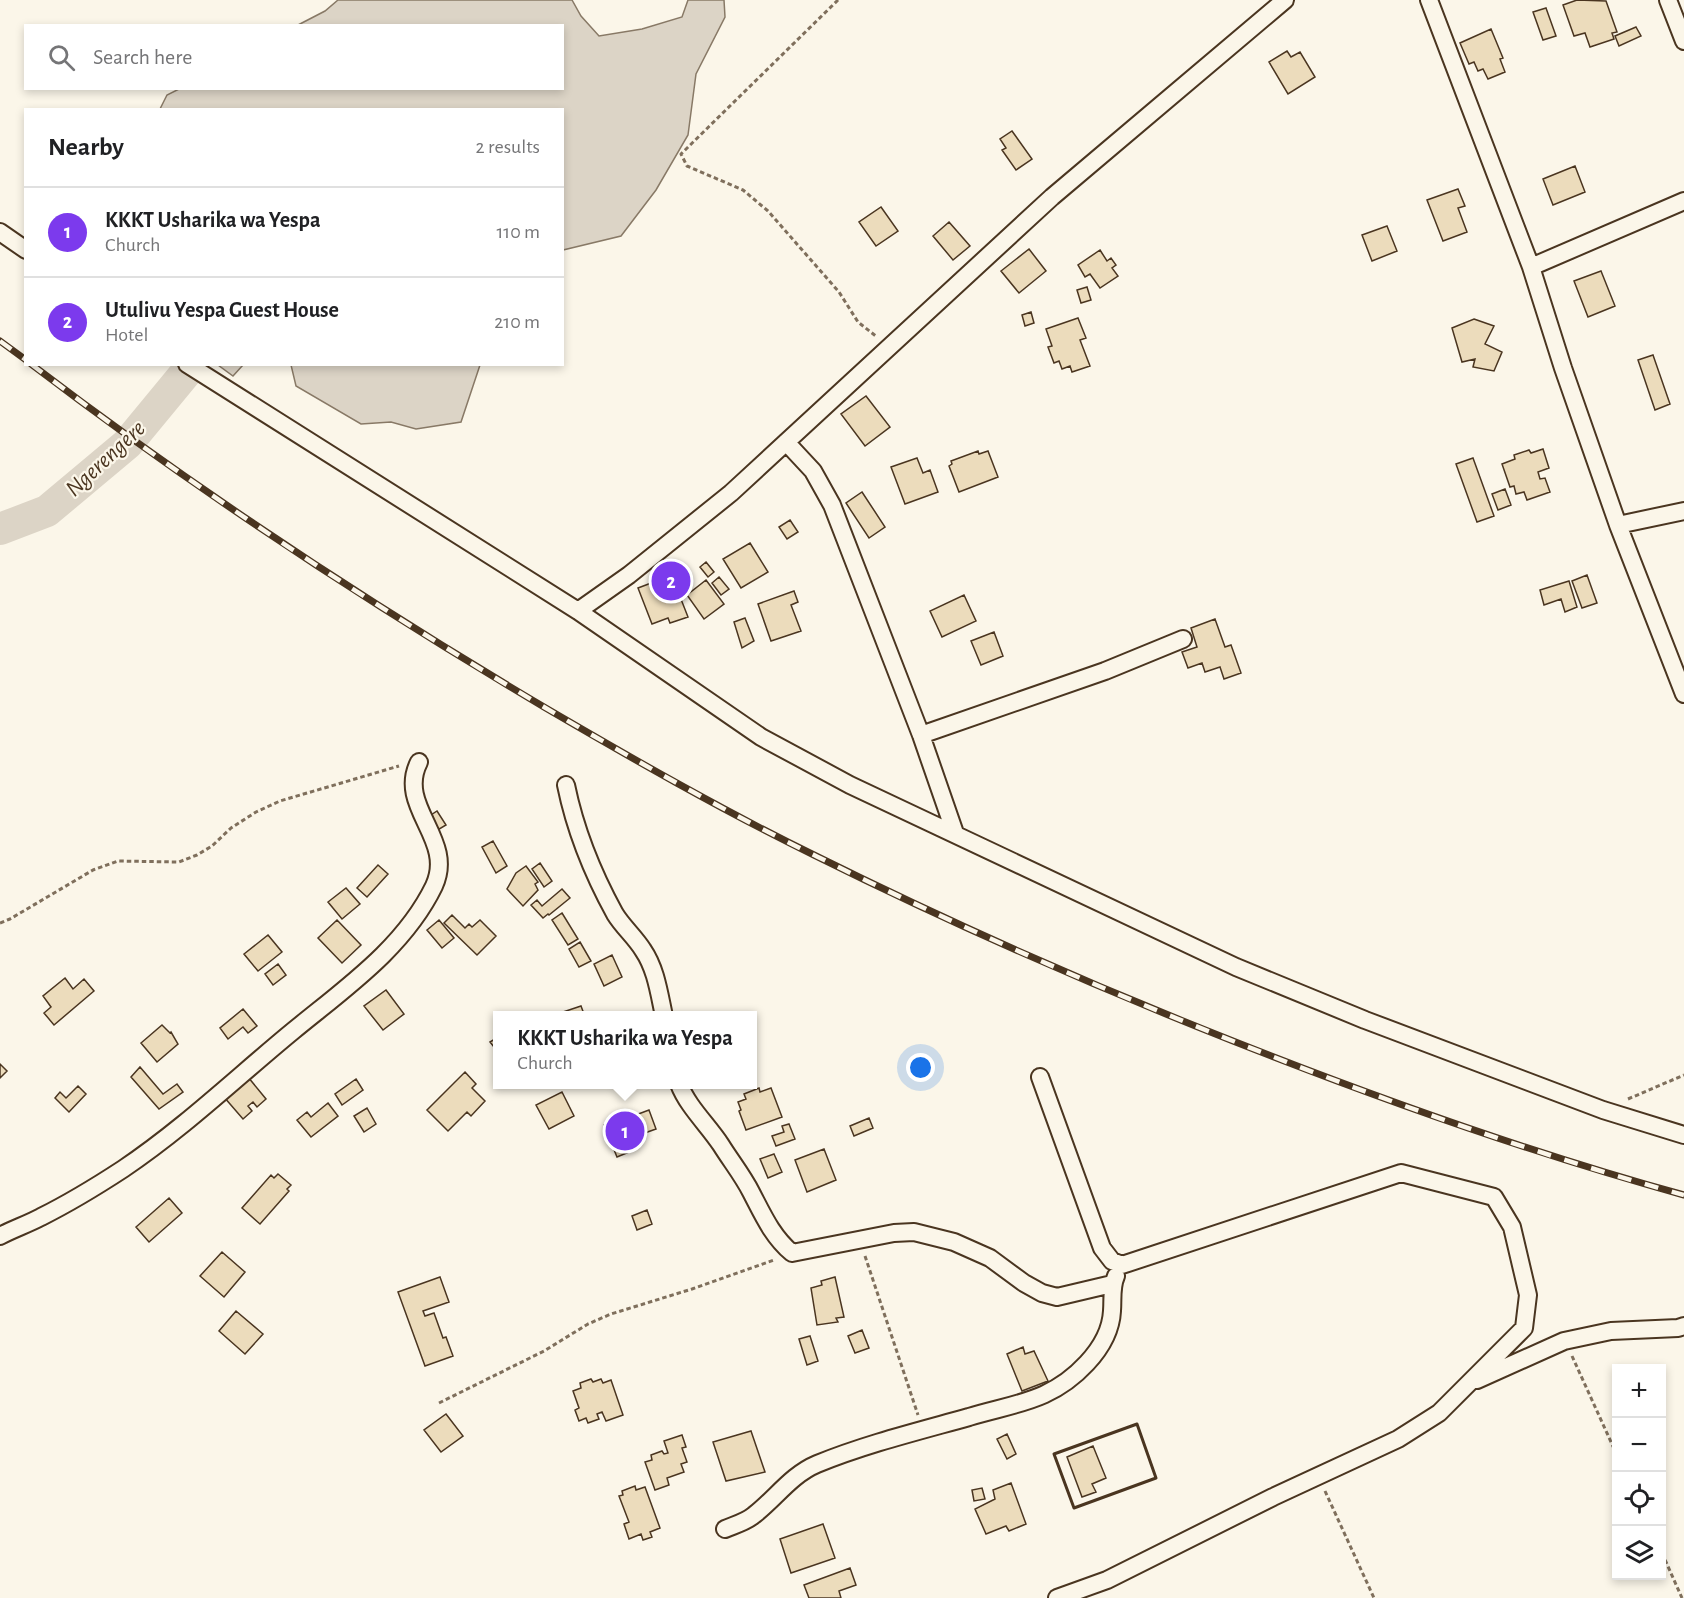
<!DOCTYPE html>
<meta charset="utf-8">
<style>
body{margin:0;font-family:"Alegreya Sans",sans-serif;background:#f2f2f2;color:#202124}
.controls{position:absolute;right:18px;bottom:18px;display:grid;overflow:hidden;border-radius:0px;box-shadow:0 3px 9px #0003}
.controls button{width:54px;height:54px;display:grid;place-items:center;padding:0;border:0;border-bottom:2px solid #e0e0e0;background:#fff;color:#202124;font:30px sans-serif}
.you{position:absolute;left:921px;top:1068px;width:21px;height:21px;margin:-15px;border:4px solid #fff;border-radius:50%;background:#1a73e8;box-shadow:0 0 0 9px #1a73e833}
.badge{display:grid;place-items:center;width:39px;height:39px;border-radius:50%;background:#7c3aed;color:#fff;font-size:20px;font-weight:700}
.pin{position:absolute;translate:-50% -50%;border:3px solid #fff;box-shadow:0 2px 6px #0006}
.popup{position:absolute;left:493px;top:1011px;width:264px;height:78px;box-sizing:border-box;display:grid;place-content:center;border-radius:0px;background:#fff;filter:drop-shadow(0 2px 4px #0005);font-size:20px;white-space:nowrap;color:#757577}
.popup b{font-size:22px;color:#202124}
.popup::after{content:'';position:absolute;left:50%;top:100%;margin-left:-12px;border:12px solid transparent;border-top-color:#fff}
.list{margin:0;padding:0;list-style:none}
h2{display:flex;justify-content:space-between;align-items:center;height:78px;margin:0;padding:0 24px;font-size:26px}
h2 small{font-size:20px;font-weight:400;color:#757577}
.list li{display:grid;grid-template-columns:39px 1fr auto;gap:18px;align-items:center;box-sizing:border-box;height:90px;padding:0 24px;border-top:2px solid #e0e0e0}
.list b{display:block;font-size:22px;white-space:nowrap}
.list p{margin:0;font-size:20px;white-space:nowrap;color:#757577}
.list em{font-size:20px;font-style:normal;color:#757577}
.icon{flex:none;width:33px;height:33px;fill:none;stroke:currentColor;stroke-width:2;stroke-linecap:round;stroke-linejoin:round}
.map{position:relative;flex:none;width:1684px;height:1598px;overflow:hidden}
.search{position:absolute;background:#fff;box-shadow:0 3px 9px #0003;left:24px;top:24px;width:540px;height:66px;display:flex;align-items:center;gap:15px;box-sizing:border-box;padding:0 21px;border-radius:0px;color:#757577;font-size:22px}
.panel{position:absolute;background:#fff;box-shadow:0 3px 9px #0003;left:24px;top:108px;width:540px;height:258px;border-radius:0px}
.map>svg:first-child{display:block}
.water{fill:#dcd4c6;stroke:#887966;stroke-width:1.5}
.lines{fill:none;stroke-linecap:round;stroke-linejoin:round}
.river{stroke:#dcd4c6;stroke-width:32}
.building{fill:#ecdcbc;stroke:#4a3520;stroke-width:1.5}
.minor-casing{stroke:#4a3520;stroke-width:20}
.path{stroke:#7f6f5c;stroke-width:3;stroke-dasharray:4.5 3;stroke-linecap:butt}
.minor{stroke:#fbf6e9;stroke-width:16}
.rail-casing{stroke:#4a3520;stroke-width:7}
.rail{stroke:#fbf6e9;stroke-width:4.5;stroke-dasharray:14;stroke-linecap:butt}
.wall{stroke:#4a3520;stroke-width:3}
.labels{text-anchor:middle;stroke-width:4.5;stroke-linejoin:round;paint-order:stroke}
.water-label{font-size:24px;font-style:italic;fill:#4a3520;stroke:#fbf6e9}
</style>
<div class="map">
<svg width="1684" height="1598" viewBox="0 0 1684 1598">
<rect width="100%" height="100%" fill="#fbf6e9"/>
<path class="water" d="M338 0H572L581 16 599 36 642 29 682 17 688 0H724L725 17 696 74 688 135 656 190 621 236 563 250 562 110 160 109 167 95 179 89 562 88V26L298 25 325 11Z
M218 365H243L233 376Z
M291 365V364L480 365 461 422 416 429 391 422 361 424 296 386Z"/>
<g class="lines">
<path class="river" d="M0 529 47 511 127 444 193 364"/>
</g>
<path class="building" d="M1577 0 1606 1 1617 32 1612 33 1614 39 1590 47 1585 33 1574 36 1563 5Z
M1546 8 1556 36 1543 40 1533 12Z
M1636 27 1641 36 1619 46 1615 36Z
M1491 29 1503 58 1500 59 1505 72 1488 79 1483 69 1478 71 1474 62 1469 64 1460 43Z
M1287 51 1291 57 1300 52 1315 77 1288 94 1269 62Z
M1012 131 1032 159 1016 170 1002 150 1006 148 1000 139Z
M1575 166 1585 192 1553 205 1543 179Z
M1458 189 1465 206 1458 208 1467 232 1443 241 1427 200Z
M881 207 898 231 876 246 859 222Z
M949 222 970 246 953 260 933 236Z
M1387 226 1397 251 1372 261 1362 235Z
M1029 249 1046 271 1019 293 1001 271Z
M1100 250 1107 261 1111 258 1116 265 1112 268 1118 276 1100 288 1090 274 1085 277 1078 265Z
M1601 271 1615 306 1588 317 1574 281Z
M1087 287 1091 300 1081 303 1077 290Z
M1031 312 1034 323 1025 326 1022 315Z
M1078 318 1086 338 1080 340 1090 366 1072 372 1070 366 1062 369 1059 361 1054 363 1048 347 1052 346 1046 329Z
M1474 319 1494 326 1485 344 1502 352 1494 371 1473 367 1475 359 1462 362 1452 328Z
M1653 355 1670 404 1655 410 1638 360Z
M866 396 890 427 865 446 841 414Z
M1543 449 1549 468 1538 472 1540 479 1545 478 1550 492 1527 500 1524 492 1516 494 1514 486 1510 487 1502 464 1515 459 1514 455 1529 450 1531 453Z
M978 451 979 454 988 451 998 477 959 492 949 466 952 464 951 461Z
M917 458 923 473 930 470 938 492 905 504 891 467Z
M1473 458 1494 516 1477 522 1456 464Z
M1505 489 1511 505 1498 510 1492 494Z
M862 492 885 527 869 538 846 503Z
M790 520 798 532 787 539 779 527Z
M750 543 768 572 741 588 723 559Z
M706 562 714 572 708 577 700 567Z
M675 574 680 588 677 589 688 617 670 623 668 618 652 624 638 588Z
M1587 575 1597 603 1582 608 1572 581Z
M719 577 729 589 721 595 712 583Z
M706 580 724 604 704 619 687 595Z
M1569 581 1577 607 1565 612 1561 599 1544 605 1540 590Z
M794 591 798 602 791 605 801 631 771 641 758 604Z
M964 595 976 621 942 637 930 611Z
M745 618 754 641 742 648 734 622Z
M1215 619 1225 647 1231 645 1241 673 1224 679 1220 667 1205 672 1202 663 1188 668 1182 652 1197 647 1191 628Z
M994 632 1003 656 981 665 971 641Z
M437 811 446 825 436 831 428 817Z
M493 841 507 866 496 873 482 847Z
M540 863 552 881 544 887 532 869Z
M378 865 388 874 367 897 357 888Z
M526 866 538 882 535 884 538 890 523 906 507 889 516 873Z
M346 888 360 904 342 919 328 902Z
M562 889 570 898 549 915 548 914 543 918 531 905 537 900 542 906Z
M562 913 578 939 568 945 552 920Z
M452 915 465 928 469 924 472 927 480 920 496 936 477 955 444 923Z
M337 920 361 945 342 963 318 938Z
M439 920 454 938 442 948 427 930Z
M268 935 282 952 258 971 244 954Z
M580 942 591 961 579 967 569 949Z
M612 955 622 977 604 986 594 964Z
M278 964 286 975 273 985 265 974Z
M65 978 73 989 84 979 94 991 54 1025 44 1013 51 1007 43 996Z
M386 990 404 1014 383 1030 364 1006Z
M581 1006 584 1014 588 1012 589 1016H564L563 1012Z
M243 1009 257 1026 248 1033 243 1027 228 1039 220 1028Z
M162 1025 170 1033 171 1032 178 1044 157 1062 141 1043Z
M498 1037V1052L490 1042Z
M0 1064 7 1071 0 1078Z
M140 1067 163 1094 177 1084 183 1092 159 1109 131 1077Z
M465 1072 476 1084 472 1088 485 1101 471 1116 467 1112 448 1131 427 1110Z
M248 1077 266 1099 257 1107 253 1102 248 1106 252 1111 243 1119 224 1097Z
M356 1079 363 1090 342 1105 335 1094Z
M619 1084H627L621 1092Z
M78 1086 86 1094 69 1112 55 1098 60 1092 66 1098Z
M759 1088 760 1092 771 1088 782 1117 746 1130 739 1111 741 1110 738 1102 746 1099 744 1094Z
M562 1092 574 1116 549 1129 536 1105Z
M328 1103 338 1116 311 1137 297 1120 307 1112 311 1117Z
M367 1108 376 1124 364 1132 354 1116Z
M649 1110 656 1129 625 1140 629 1152 617 1157 604 1125 616 1120 617 1122Z
M869 1118 873 1128 854 1136 850 1126Z
M789 1124 795 1139 776 1146 772 1136 784 1132 782 1126Z
M824 1149 836 1180 807 1192 795 1160Z
M774 1154 782 1172 768 1178 760 1159Z
M278 1174 291 1185 287 1189 289 1191 260 1224 242 1208 271 1175 274 1178Z
M169 1198 182 1213 149 1242 136 1227Z
M647 1210 652 1224 637 1230 632 1216Z
M222 1252 245 1272 224 1297 200 1276Z
M440 1277 449 1302 423 1311 425 1316 434 1313 443 1338 446 1337 453 1356 425 1366 398 1292Z
M835 1277 844 1317 836 1318 838 1322 817 1325 811 1288 822 1285 821 1281Z
M236 1311 263 1334 245 1354 219 1331Z
M862 1330 869 1348 855 1353 848 1336Z
M810 1336 818 1361 807 1365 799 1339Z
M1023 1347 1025 1354 1034 1351 1048 1381 1022 1391 1007 1354Z
M591 1379 593 1382 601 1379 603 1383 611 1380 623 1415 606 1421 602 1412 597 1414 599 1419 588 1423 586 1418 579 1421 575 1410 579 1408 573 1391 581 1388 580 1383Z
M446 1414 463 1436 441 1452 424 1430Z
M751 1431 765 1472 726 1481 713 1442Z
M1007 1434 1016 1454 1007 1459 997 1439Z
M682 1435 686 1447 682 1448 687 1462 681 1464 684 1472 667 1478 669 1485 655 1490 645 1462 652 1460 651 1455 662 1451 664 1454 668 1453 664 1441Z
M1093 1446 1106 1478 1092 1484 1096 1492 1082 1497 1067 1457Z
M1011 1483 1026 1524 1009 1531 1006 1526 986 1534 975 1509 995 1499 993 1490Z
M635 1486 636 1490 645 1487 660 1528 650 1532 652 1537 643 1540 641 1534 629 1539 624 1524 629 1522 619 1496 623 1495 622 1491Z
M982 1488 985 1499 974 1501 972 1490Z
M823 1524 835 1558 791 1573 780 1539Z
M850 1568 856 1585 839 1591 841 1598H809L804 1585Z"/>
<g class="lines">
<g class="minor-casing">
<path id="minor" d="M1429 0 1531 267 1563 368 1618 525 1684 694
M1668 0 1684 41
M0 232 26 250
M1531 267 1684 201
M187 364 578 611 761 737 850 785 1236 967 1365 1020 1603 1110 1684 1135
M786 442 813 471 832 505 921 735 955 833
M1618 525 1684 511
M578 611 629 575 731 493 1052 197 1285 0
M921 735 1105 671 1183 639
M566 785C575 829 593 874 615 914 623 927 635 937 643 950 656 969 659 993 664 1016
M1040 1077 1102 1248 1112 1261 1122 1265 1401 1173 1494 1197 1512 1227 1528 1295 1524 1328 1439 1413 1398 1439 1273 1497 1107 1580 1057 1598
M679 1084C688 1107 708 1125 721 1145 731 1161 743 1176 751 1192 763 1215 772 1236 792 1253L894 1233 914 1232 954 1242 990 1258 1024 1283 1042 1293 1057 1297 1112 1284
M0 1236C13 1229 28 1224 41 1217 69 1203 97 1186 123 1169 184 1128 237 1077 293 1031 344 989 404 948 434 886 456 839 396 807 419 762
M1477 1380 1564 1341 1611 1331 1678 1328 1684 1326
M725 1529C734 1525 746 1522 754 1515 776 1498 791 1475 817 1464 866 1444 919 1431 969 1417 1015 1403 1051 1402 1087 1363 1100 1349 1111 1331 1112 1311 1113 1298 1111 1287 1116 1276"/>
</g>
<path class="path" d="M838 0 681 154 687 166 743 190 768 211 839 292 858 322 877 337
M0 923 10 919 93 870 118 861 179 862 197 855 212 846 231 828 256 812 280 801 399 766
M1628 1099 1684 1075
M865 1256 918 1415
M1572 1356 1616 1453
M439 1403 544 1351 588 1324 611 1314 692 1289 774 1260
M1325 1491 1374 1598
M1662 1553 1682 1598"/>
<use href="#minor" class="minor"/>
<g class="rail-casing">
<path id="rail" d="M0 341 26 360
M31 364C195 489 367 602 544 707 633 759 722 810 814 855 951 923 1091 985 1233 1041 1380 1099 1531 1153 1684 1195"/>
</g>
<use href="#rail" class="rail"/>
<path class="wall" d="M1137 1424 1156 1478 1074 1508 1054 1454Z"/>
</g>
<g class="labels">
<g class="water-label">
<text transform="translate(105 458) rotate(-43)" y="8">Ngerengere</text>
</g>
</g>
</svg>
<div class="controls">
<button>+</button>
<button>−</button>
<button><svg class="icon" aria-label="locate" viewBox="0 0 24 24"><circle cx="12" cy="12" r="6"/><path d="M12 2v4M12 18v4M2 12h4M18 12h4"/></svg></button>
<button><svg class="icon" aria-label="layers" viewBox="0 0 24 24"><path d="M12 4l9 5-9 5-9-5zM3 14l9 5 9-5"/></svg></button>
</div>
<div class="you"></div>
<div class="pin badge" style="left:625px;top:1131px">1</div>
<div class="popup"><b>KKKT Usharika wa Yespa</b>Church</div>
<div class="pin badge" style="left:671px;top:581px">2</div>
<div class="search"><svg class="icon" aria-label="search" viewBox="0 0 24 24"><circle cx="10" cy="10" r="6"/><path d="M15 15l6 6"/></svg>Search here</div>
<section class="panel">
<h2>Nearby<small>2 results</small></h2>
<ul class="list">
<li><span class="badge">1</span><div><b>KKKT Usharika wa Yespa</b><p>Church</p></div><em>110 m</em></li>
<li><span class="badge">2</span><div><b>Utulivu Yespa Guest House</b><p>Hotel</p></div><em>210 m</em></li>
</ul>
</section>
</div>
